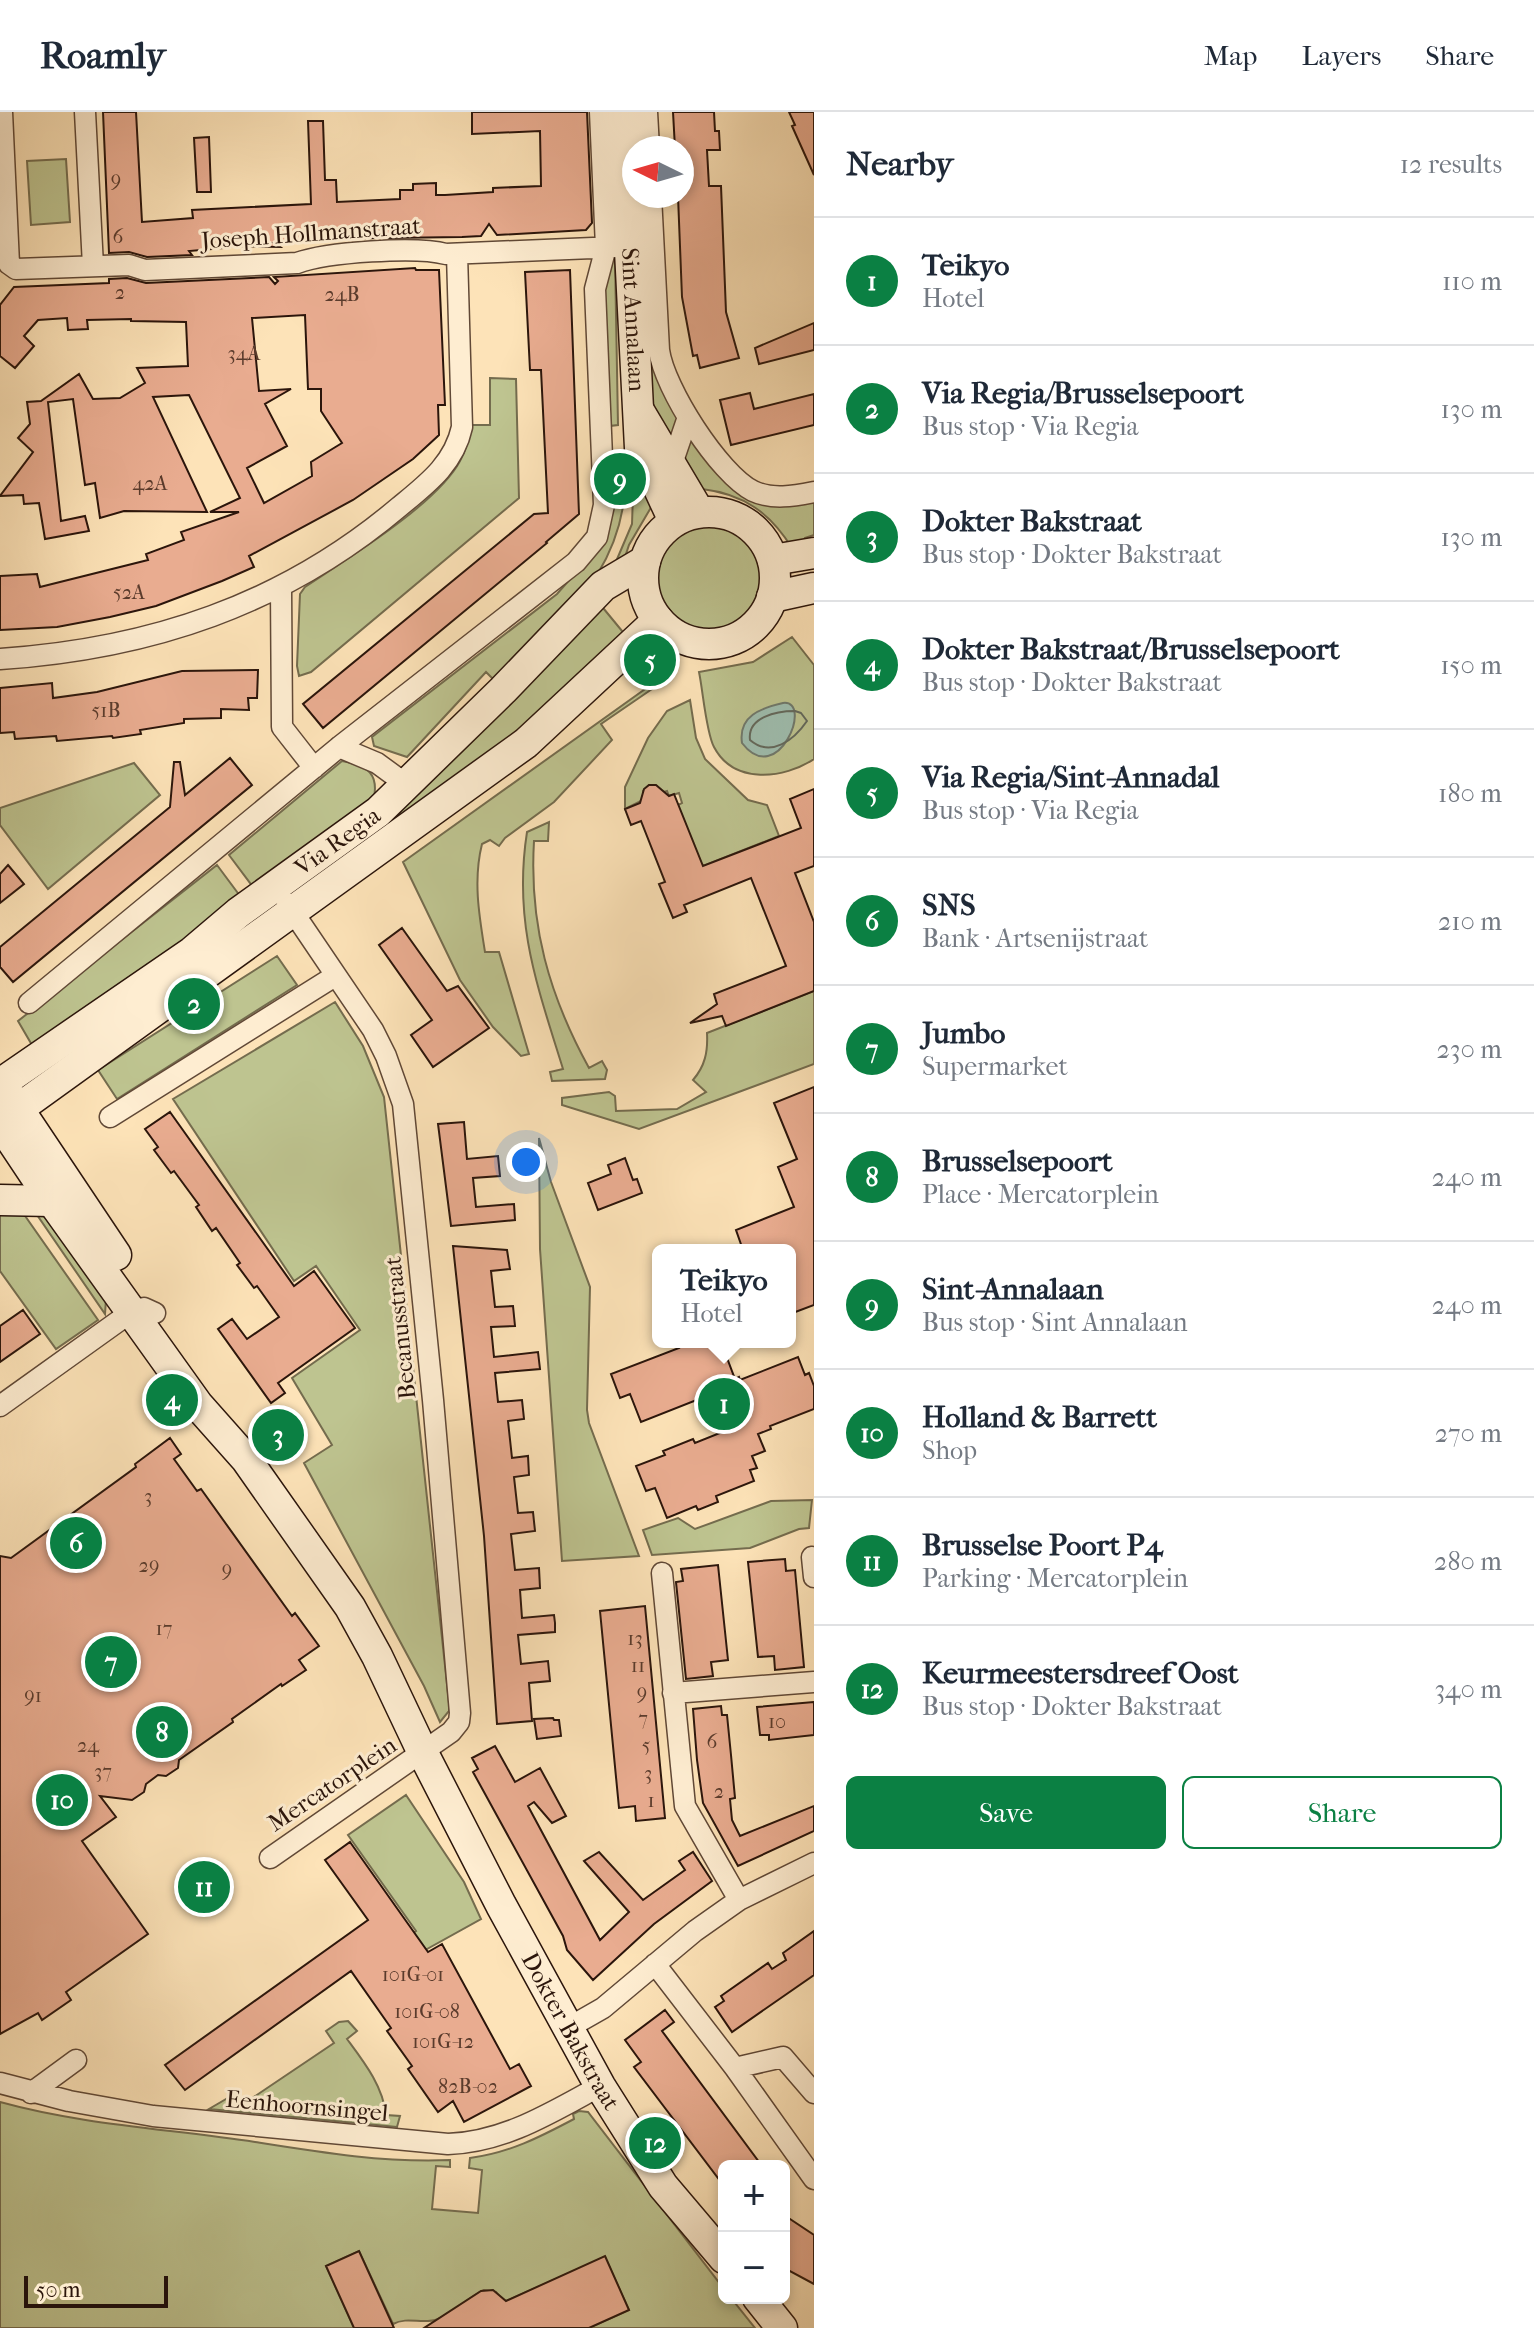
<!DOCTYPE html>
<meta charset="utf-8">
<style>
body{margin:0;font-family:"IM FELL French Canon",serif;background:#f2f2f3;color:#1f2937}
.controls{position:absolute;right:24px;bottom:24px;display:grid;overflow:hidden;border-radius:12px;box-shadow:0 4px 12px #0003}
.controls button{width:72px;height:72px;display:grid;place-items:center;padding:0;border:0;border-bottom:2px solid #e0e1e3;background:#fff;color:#1f2937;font:40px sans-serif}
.compass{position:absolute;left:622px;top:24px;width:72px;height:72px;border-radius:50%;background:#fff;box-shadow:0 4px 12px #0003;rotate:275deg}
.scale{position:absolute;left:24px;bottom:20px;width:144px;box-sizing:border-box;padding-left:8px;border:4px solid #2b150b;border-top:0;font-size:22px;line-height:28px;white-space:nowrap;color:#2b150b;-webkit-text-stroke:6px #feedd1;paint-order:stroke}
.you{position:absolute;left:526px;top:1050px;width:28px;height:28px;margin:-20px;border:6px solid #fff;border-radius:50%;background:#1a73e8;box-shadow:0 0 0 12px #1a73e833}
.badge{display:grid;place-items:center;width:52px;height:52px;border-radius:50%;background:#0b8043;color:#fff;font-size:26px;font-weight:700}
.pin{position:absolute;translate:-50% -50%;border:4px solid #fff;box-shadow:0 2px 8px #0006}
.popup{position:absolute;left:652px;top:1132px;width:144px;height:104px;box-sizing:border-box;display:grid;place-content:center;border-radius:12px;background:#fff;filter:drop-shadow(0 2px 6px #0005);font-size:26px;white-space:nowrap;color:#747a83}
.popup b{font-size:30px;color:#1f2937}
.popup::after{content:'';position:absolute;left:50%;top:100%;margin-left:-16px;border:16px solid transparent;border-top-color:#fff}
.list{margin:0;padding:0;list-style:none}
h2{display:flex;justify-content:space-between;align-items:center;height:104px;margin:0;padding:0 32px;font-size:34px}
h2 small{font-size:26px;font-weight:400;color:#747a83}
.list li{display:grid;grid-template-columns:52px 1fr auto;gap:24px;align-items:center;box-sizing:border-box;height:128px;padding:0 32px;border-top:2px solid #e0e1e3}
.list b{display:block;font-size:30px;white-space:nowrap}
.list p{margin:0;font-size:26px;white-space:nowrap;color:#747a83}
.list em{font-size:26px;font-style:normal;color:#747a83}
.actions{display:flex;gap:16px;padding:24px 32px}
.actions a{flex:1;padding:18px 0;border:2px solid #0b8043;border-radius:12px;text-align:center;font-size:28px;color:#0b8043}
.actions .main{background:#0b8043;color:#fff}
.map{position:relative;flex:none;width:814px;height:2216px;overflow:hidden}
header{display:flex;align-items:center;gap:48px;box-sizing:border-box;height:112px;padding:0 40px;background:#fff;border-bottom:2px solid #e0e1e3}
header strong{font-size:38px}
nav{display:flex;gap:44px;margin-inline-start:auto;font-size:28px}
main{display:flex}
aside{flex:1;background:#fff}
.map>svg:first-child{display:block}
.green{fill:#bec490;stroke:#746c4e;stroke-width:2}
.water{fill:#9fbeaf;stroke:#717a6d;stroke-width:2}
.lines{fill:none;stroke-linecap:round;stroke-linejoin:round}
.shore{stroke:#656a5d;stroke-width:2}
.building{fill:#e9ac90;stroke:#2b150b;stroke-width:2;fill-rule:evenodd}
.street-casing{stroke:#604836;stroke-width:23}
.secondary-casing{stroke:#2b150b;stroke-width:33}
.street{stroke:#feedd1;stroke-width:20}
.secondary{stroke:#feedd1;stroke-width:30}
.labels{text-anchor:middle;stroke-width:6;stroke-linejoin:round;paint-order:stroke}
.number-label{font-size:20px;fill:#5a3b2c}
.street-label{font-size:24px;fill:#2b150b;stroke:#feedd1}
</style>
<header>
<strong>Roamly</strong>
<nav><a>Map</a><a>Layers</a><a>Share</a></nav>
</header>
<main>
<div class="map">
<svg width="814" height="2216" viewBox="0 0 814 2216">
<rect width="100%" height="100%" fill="#fde3b8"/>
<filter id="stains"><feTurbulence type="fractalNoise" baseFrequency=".0025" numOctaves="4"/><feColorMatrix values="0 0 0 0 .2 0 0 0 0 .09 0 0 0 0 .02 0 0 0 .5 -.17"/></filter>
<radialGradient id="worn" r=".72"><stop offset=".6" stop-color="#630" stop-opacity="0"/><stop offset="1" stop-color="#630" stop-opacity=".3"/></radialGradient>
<path class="green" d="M66 47 70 110 31 113 27 49Z
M641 140 656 244 733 371 814 386V423L805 426 807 438 792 436C770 401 744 382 702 377L652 297Z
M609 147H615L618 313 610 314 613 376 625 377C623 408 613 437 597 463L496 570 486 560 407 645 374 634 372 625 557 482 593 441 602 179Z
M490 266 516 267 519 386 311 560 299 564 297 554 300 482 305 475C347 447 437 392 460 349 466 338 469 326 471 313H490Z
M634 352 653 392 629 433 622 454 612 459 632 412Z
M653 464a56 56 0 1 1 112 0a56 56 0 1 1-112 0Z
M599 491 627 525 534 614 394 708 408 689Z
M792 525 814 553V647C784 667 734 673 714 635 706 620 703 579 699 560L753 550Z
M669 560 671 564 601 612 612 628 554 690 505 726 499 734 490 728 482 732C473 768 479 803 485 840H499L529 942 521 944 493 915 460 868 403 750Z
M690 588 696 626 705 647 748 688 767 693 779 724 693 758 678 693 682 691 679 681 669 684 667 679 661 681 657 674 649 673 643 679 645 687 625 697V675L648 626 667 599Z
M342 649C369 654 380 662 373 691L256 779 229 743Z
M134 651 160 683 48 777 0 713V696Z
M549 710 548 729H534C529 813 549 883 589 956L602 949 607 958 605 967 552 969 550 960 563 957C537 873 513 810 527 720Z
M217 753 243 788 32 933 18 909Z
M277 844 297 873 117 987 98 958Z
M814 879V952L639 1017 562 993V986L609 980 615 984 616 999 677 997 706 980 693 968C705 954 708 940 707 921Z
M335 890 363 934 384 985 449 1591V1599L440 1610 424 1574 304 1351 332 1333 292 1266 360 1218 316 1154 294 1169 173 987Z
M539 1026 551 1070 590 1175 587 1298 589 1311 639 1444 562 1449 540 1137Z
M33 1097 41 1100 106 1187 105 1202Z
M0 1101H23L98 1208 56 1237 0 1159Z
M812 1388 809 1416 799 1417 750 1436 652 1443 643 1418 678 1406 695 1417 771 1389Z
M406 1683 464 1770 481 1807 391 1857 383 1842 416 1819 348 1723Z
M348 1909 357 1919 347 1927C364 1950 383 1974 386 2003L400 2004 397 2015 209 1997 233 1983 242 1993 334 1931 326 1919 339 1910Z
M0 1990C83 2013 170 2017 255 2030 318 2040 385 2051 450 2048V2055L436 2054 432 2097 478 2101 482 2058 469 2056 470 2046C509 2041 540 2025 574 2007L573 2002 579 1999 588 2000 724 2177V2186H731L755 2216H589L629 2198 605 2145 504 2190 496 2180 484 2178C468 2186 455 2200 438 2207 423 2213 408 2204 393 2212L359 2139 326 2154 354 2216H0Z"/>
<path class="water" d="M783 591C814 587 778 678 742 631 738 604 761 596 783 591Z"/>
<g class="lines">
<path class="shore" d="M795 599 801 601 807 609C794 628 771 646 750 628 747 605 777 599 795 599Z"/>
</g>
<path class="building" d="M103 0H136L142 110 193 106 192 98 311 92 308 9H323L325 68H336L337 90 400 87V78H413V72L436 71V83H445L493 80V76L541 74 540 19 472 22V0H587L592 111 586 118 497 123 489 112 481 124 462 125 387 126 381 118 376 126 274 131 280 135 224 134 223 136 189 139 192 143 147 145 129 140 109 141Z
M673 0H714L715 19H719L720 38H707L709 74H721L726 200 739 246 700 256 697 243 693 244 682 185 678 84H682V36H675Z
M789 0H814V63L792 14 795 13Z
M209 25 211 80H197L194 26Z
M415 156 416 158H439L445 293H438L439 323 413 347 353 388 249 444 254 455 222 469 156 494 110 505 57 515 0 518V464L37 462 40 475 148 448 146 442 184 428 181 420 239 400H210L240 386 189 283 153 285 207 400 124 399 100 406 95 371 85 373 73 287 48 290 61 409 85 404 89 419 45 427 39 391 24 392 23 383 0 384 33 340 18 326 30 312 27 290 41 289 79 262 93 287 120 286 145 271 137 256 188 254 186 210 131 209V207L87 208 88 217 68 218 67 206 38 208 24 224 34 234 15 256 0 244V193L14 175 109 171V167L127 166 146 171 269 165 275 172 278 169 274 165ZM305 203 308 277H321V299L342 331 311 350 312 364 264 391 247 356 287 334 265 292 291 277 259 279 252 206Z
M570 158 579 402 546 430 547 431 323 616 303 592 534 402 548 401 541 258H530L525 160Z
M814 211V238L759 252 755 236Z
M750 281 754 297 814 282V313L731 333 720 288Z
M258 558 257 586H248L249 598 221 597V606L184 607V611L140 618 141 622 113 626 112 624 57 629 56 624 15 627 14 620 0 621V576L52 571 53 586 97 580 182 559Z
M230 646 252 673 13 870 0 855V835L170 695 174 650H180L185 683Z
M649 673H656L669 684 674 682 703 754 801 716 790 687 814 677V754L795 761 814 810V879L726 914 722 904 690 911 717 892 714 882 786 854 751 766 684 793 687 800 673 806 659 772 665 770 641 709 631 713 625 697 640 691 644 677Z
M8 753 24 772 0 791V762Z
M402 816 447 879 458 874 489 916 433 955 411 923 432 908 379 833Z
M814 975V1193L790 1202V1138H743L736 1118 794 1095 778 1055 797 1047 774 991Z
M170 1000 294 1174 314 1159 355 1216 278 1271 285 1281 271 1291 218 1217 232 1207 247 1227 279 1205 257 1174 254 1176 237 1153 240 1151 216 1116 212 1119 196 1095 199 1093 174 1059 171 1061 154 1038 158 1035 145 1017Z
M464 1010 467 1047 498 1044 500 1064 473 1066 476 1095 514 1092 515 1108 451 1114 438 1012Z
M625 1046 633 1068 637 1067 642 1081 598 1098 588 1071 611 1062 608 1053Z
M453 1134 507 1138 510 1157 491 1159 495 1195 513 1194 515 1214 491 1215 494 1245 538 1240 540 1257 495 1261 498 1290 522 1288 524 1307 508 1309 512 1346 528 1344 529 1363 514 1365 518 1401 533 1400 535 1419 511 1422 515 1458 539 1456 540 1476 520 1478 522 1506 554 1503 555 1511V1520L518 1523 521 1552 548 1549 550 1569 529 1571 532 1609 497 1612 484 1424Z
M23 1198 40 1222 0 1250V1214Z
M687 1230H721L735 1267 739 1265 740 1268 798 1245 805 1263 809 1261 814 1274V1297L770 1314 771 1317 758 1322 765 1339 752 1344 757 1356 750 1358 754 1369 716 1384 718 1390 698 1398 696 1394 667 1406 655 1376 646 1379 636 1354 665 1343 663 1339 693 1327 695 1331 725 1319 711 1285 700 1289 699 1287 641 1310 630 1282 620 1286 611 1262 679 1236 678 1234Z
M170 1326 181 1342 174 1347 197 1379 201 1377 292 1504 295 1501 319 1534 299 1548 306 1558 282 1574 281 1572 232 1607 233 1610 179 1648 178 1656 166 1664 158 1663 146 1672 144 1680 132 1688 100 1684 116 1705 82 1729 148 1822 66 1880 71 1888 42 1908 38 1901 0 1922V1444L11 1446 136 1355 135 1352Z
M785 1447 786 1459 795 1458 804 1555 775 1558 774 1544 758 1545 748 1450Z
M718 1453 728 1548 711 1550 713 1564 686 1567 676 1470 683 1469 681 1457Z
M645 1494 665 1706 636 1709 635 1694 619 1696 600 1499Z
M814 1590V1623L769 1628V1623H760L757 1595Z
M721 1594 722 1603H727L731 1643 735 1686 730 1687 732 1708 740 1724 814 1694V1719L738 1754 703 1691 697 1648 693 1597Z
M553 1606 554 1608H559L561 1624 537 1627 534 1607Z
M495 1634 515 1670 540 1656 566 1704 552 1711 534 1690 528 1694 600 1828 629 1800 584 1749 599 1740 643 1788 685 1758 679 1749 693 1740 712 1769 654 1812 593 1868 567 1838 563 1824 473 1660 478 1657 472 1646Z
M350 1730 428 1840 442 1832 510 1957 519 1952 531 1974 464 2010 453 1989 438 2000 408 1957 412 1954 387 1919 391 1916 351 1859 185 1978 165 1953 368 1808 325 1748Z
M814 1819V1863L732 1920 715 1895 724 1889 721 1884 768 1851 772 1857 786 1848 783 1841Z
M665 1898 674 1910 662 1919 762 2054H724V2074L634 1955 641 1950 625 1928Z
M784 2103 814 2123V2172L784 2156Z
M359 2139 394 2216H354L326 2154Z
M605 2144 629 2198 589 2216H424L481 2179 493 2178 506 2189Z"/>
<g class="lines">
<g class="street-casing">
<path id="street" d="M2 0 9 152
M85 0 93 154
M647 0 649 36
M651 84 659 238C664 276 719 362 753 379 772 388 794 384 814 380
M9 152 16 157 129 153 145 158 297 151C327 140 416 134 446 142L617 135
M672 352 688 305
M281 476 282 615 314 656
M0 547C150 537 283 493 399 395 427 372 454 352 462 315L457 142
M339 635 377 651 407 673
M29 891 339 635 576 450 597 425 604 393 595 177 606 135 600 0
M110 1005 335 864
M0 1294 134 1198 144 1196 155 1201
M812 1445 814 1465
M662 1461 685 1694 739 1788
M673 1581 814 1570
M270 1746 451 1620 459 1610 460 1601 433 1288 403 992 386 944 373 918 287 791
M655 1852 735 1956 814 2067
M568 1916 603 1896 695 1819 739 1788 814 1751
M735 1956 783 1945 814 1981
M0 1971 69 1989 153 2004 448 2032C505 2030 552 2000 600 1974
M31 1981 76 1948"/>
</g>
<g class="secondary-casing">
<g id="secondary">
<path id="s1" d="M623 0 640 336 674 409"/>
<path d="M639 299 699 400"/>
<circle cx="709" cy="466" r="66"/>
<path d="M773 448 814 441"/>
<path d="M772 485 814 476"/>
<path id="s2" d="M0 972 192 840 238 801 378 700 503 578 603 474 645 449"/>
<path d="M7 980 116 1143"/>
<path d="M0 1010 526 631 658 508"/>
<path id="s3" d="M0 1011 52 1089 198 1293 246 1347 350 1495 377 1544 423 1641 501 1793 600 1974 663 2074 724 2146"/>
<path d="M0 1088 52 1089"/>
<path d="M758 2186 782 2216"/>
</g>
</g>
<use href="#street" class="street"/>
<use href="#secondary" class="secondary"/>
</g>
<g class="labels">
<g class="number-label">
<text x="116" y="74">9</text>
<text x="118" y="131">6</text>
<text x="120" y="187">2</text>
<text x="342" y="189">24B</text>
<text x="244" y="248">34A</text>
<text x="150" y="378">42A</text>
<text x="129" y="487">52A</text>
<text x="106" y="605">51B</text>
<text x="148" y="1391">3</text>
<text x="149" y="1460">29</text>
<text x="227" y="1464">9</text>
<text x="164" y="1523">17</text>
<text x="635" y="1533">13</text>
<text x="638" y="1560">11</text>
<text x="642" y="1587">9</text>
<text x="33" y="1590">91</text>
<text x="643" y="1613">7</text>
<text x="777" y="1616">10</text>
<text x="712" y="1636">6</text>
<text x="88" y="1640">24</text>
<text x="646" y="1640">5</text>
<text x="103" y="1666">37</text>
<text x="648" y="1668">3</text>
<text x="719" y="1686">2</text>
<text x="651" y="1695">1</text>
<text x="413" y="1869">101G-01</text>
<text x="427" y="1906">101G-08</text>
<text x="443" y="1936">101G-12</text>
<text x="468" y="1981">82B-02</text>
</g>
<g class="street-label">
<text transform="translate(311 121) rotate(-4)" y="8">Joseph Hollmanstraat</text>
<text dy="8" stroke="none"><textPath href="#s1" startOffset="208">Sint Annalaan</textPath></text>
<text dy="8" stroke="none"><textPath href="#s2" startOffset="416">Via Regia</textPath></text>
<text transform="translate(400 1216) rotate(-96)" y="8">Becanusstraat</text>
<text transform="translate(332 1672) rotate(-34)" y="8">Mercatorplein</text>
<text dy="8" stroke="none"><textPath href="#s3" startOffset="1076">Dokter Bakstraat</textPath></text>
<text transform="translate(307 1994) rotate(5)" y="8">Eenhoornsingel</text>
</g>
</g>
<rect width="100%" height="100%" filter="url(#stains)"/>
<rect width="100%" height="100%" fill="url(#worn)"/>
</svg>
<div class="controls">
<button>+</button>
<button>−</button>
</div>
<svg class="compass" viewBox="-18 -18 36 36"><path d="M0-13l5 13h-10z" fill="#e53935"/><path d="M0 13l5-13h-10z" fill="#747a83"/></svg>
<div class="scale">50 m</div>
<div class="you"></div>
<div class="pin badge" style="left:724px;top:1292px">1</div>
<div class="popup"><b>Teikyo</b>Hotel</div>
<div class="pin badge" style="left:194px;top:892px">2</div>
<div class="pin badge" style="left:278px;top:1323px">3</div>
<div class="pin badge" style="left:172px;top:1288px">4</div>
<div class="pin badge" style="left:650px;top:548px">5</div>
<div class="pin badge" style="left:76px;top:1431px">6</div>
<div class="pin badge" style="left:111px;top:1550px">7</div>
<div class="pin badge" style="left:162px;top:1620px">8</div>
<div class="pin badge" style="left:620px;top:367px">9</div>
<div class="pin badge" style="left:62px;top:1688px">10</div>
<div class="pin badge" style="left:204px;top:1775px">11</div>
<div class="pin badge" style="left:655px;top:2031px">12</div>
</div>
<aside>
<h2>Nearby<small>12 results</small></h2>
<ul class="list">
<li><span class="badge">1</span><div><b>Teikyo</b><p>Hotel</p></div><em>110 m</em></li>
<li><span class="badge">2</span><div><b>Via Regia/Brusselsepoort</b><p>Bus stop · Via Regia</p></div><em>130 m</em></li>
<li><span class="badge">3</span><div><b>Dokter Bakstraat</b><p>Bus stop · Dokter Bakstraat</p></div><em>130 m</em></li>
<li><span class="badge">4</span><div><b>Dokter Bakstraat/Brusselsepoort</b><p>Bus stop · Dokter Bakstraat</p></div><em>150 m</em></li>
<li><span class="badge">5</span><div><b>Via Regia/Sint-Annadal</b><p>Bus stop · Via Regia</p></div><em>180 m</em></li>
<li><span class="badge">6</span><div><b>SNS</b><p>Bank · Artsenijstraat</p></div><em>210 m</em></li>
<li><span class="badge">7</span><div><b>Jumbo</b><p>Supermarket</p></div><em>230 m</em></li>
<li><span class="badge">8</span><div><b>Brusselsepoort</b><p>Place · Mercatorplein</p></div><em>240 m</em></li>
<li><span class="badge">9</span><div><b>Sint-Annalaan</b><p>Bus stop · Sint Annalaan</p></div><em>240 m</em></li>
<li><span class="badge">10</span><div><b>Holland &amp; Barrett</b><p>Shop</p></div><em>270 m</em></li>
<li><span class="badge">11</span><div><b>Brusselse Poort P4</b><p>Parking · Mercatorplein</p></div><em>280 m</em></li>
<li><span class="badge">12</span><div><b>Keurmeestersdreef Oost</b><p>Bus stop · Dokter Bakstraat</p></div><em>340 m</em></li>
</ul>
<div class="actions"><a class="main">Save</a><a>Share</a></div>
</aside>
</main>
